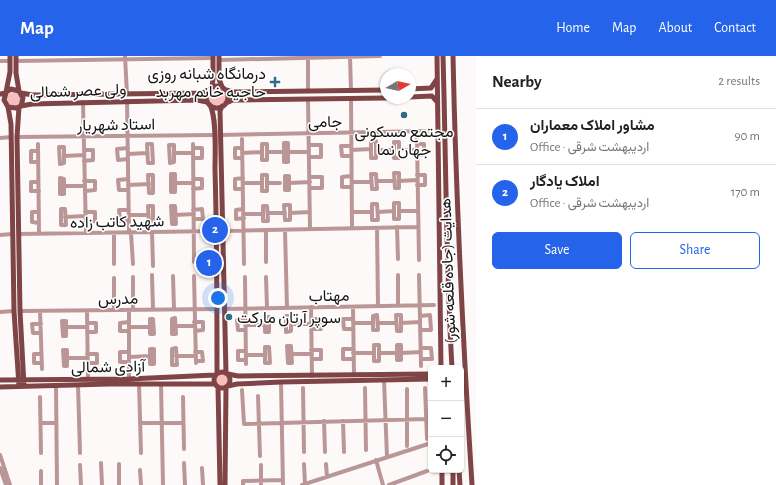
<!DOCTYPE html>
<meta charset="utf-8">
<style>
body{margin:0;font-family:"Alegreya Sans",Vazirmatn,sans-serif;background:#f2f2f2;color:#222}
.controls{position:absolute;right:12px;bottom:12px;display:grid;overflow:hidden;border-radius:6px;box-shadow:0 1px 3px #0004}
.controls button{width:36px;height:36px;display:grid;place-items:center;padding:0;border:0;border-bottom:1px solid #e0e0e0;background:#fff;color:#222;font:20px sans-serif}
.compass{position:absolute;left:380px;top:12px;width:36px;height:36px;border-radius:50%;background:#fff;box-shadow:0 1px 3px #0004;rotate:81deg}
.you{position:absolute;left:218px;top:242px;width:14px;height:14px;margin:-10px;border:3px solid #fff;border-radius:50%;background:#1a73e8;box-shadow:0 0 0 6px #1a73e833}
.badge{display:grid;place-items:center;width:26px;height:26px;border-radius:50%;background:#2563eb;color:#fff;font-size:13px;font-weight:700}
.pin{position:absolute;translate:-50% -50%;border:2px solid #fff;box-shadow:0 1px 4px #0006}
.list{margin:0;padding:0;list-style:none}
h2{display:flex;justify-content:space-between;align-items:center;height:52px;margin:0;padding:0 16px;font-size:17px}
h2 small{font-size:13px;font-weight:400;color:#767676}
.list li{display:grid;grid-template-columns:26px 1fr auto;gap:12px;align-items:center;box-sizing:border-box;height:56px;padding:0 16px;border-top:1px solid #e0e0e0}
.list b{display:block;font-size:15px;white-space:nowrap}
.list p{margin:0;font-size:13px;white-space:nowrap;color:#767676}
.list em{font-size:13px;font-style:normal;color:#767676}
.actions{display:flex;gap:8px;padding:12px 16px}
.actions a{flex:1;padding:9px 0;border:1px solid #2563eb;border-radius:6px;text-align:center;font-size:14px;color:#2563eb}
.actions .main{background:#2563eb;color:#fff}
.icon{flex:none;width:22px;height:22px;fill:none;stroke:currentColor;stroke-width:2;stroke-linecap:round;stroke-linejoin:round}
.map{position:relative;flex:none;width:476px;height:429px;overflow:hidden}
header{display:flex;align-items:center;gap:24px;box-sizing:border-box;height:56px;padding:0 20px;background:#2563eb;color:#fff}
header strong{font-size:19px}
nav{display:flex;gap:22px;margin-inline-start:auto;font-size:14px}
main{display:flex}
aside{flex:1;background:#fff}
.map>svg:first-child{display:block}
.green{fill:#f8bebd}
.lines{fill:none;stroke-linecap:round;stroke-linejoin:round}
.minor{stroke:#ba9796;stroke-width:4}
.major{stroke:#7f4546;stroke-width:5}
.poi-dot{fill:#316b84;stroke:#fff;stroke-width:1.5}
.labels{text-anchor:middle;stroke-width:3;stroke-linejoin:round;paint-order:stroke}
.poi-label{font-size:16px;fill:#161414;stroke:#fff;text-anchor:end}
.street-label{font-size:16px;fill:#161414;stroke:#fff}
</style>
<header>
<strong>Map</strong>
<nav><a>Home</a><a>Map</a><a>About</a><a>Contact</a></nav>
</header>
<main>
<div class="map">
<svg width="476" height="429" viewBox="0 0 476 429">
<rect width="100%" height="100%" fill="#fef9f9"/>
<path class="green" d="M208 40a9 9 0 1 1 18 0a9 9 0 1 1-18 0Z
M7 43a7 7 0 1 1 14 0a7 7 0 1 1-14 0Z
M216 324a6 6 0 1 1 12 0a6 6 0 1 1-12 0Z"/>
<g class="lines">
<path class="minor" d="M125 0 127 38
M308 0V35
M350 0 351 35
M219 4 380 0
M0 5H10
M16 5 213 2
M351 42 352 172
M308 43 310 173
M127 45 129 177
M83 46 86 177
M220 79 431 75
M17 81 214 79
M0 82 11 81
M242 83 244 208
M417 83 419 204
M371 85H376V102H371Z
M394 86H399V102H394Z
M284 87H288V106H284Z
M38 88 39 178
M147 88H152L153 107H148Z
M193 88 194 206
M262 88H267V104H262Z
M417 88H424V99H417
M169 89H174V106L170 107Z
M309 89H321V101H309
M351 90H341L342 100H351
M59 91H64V107L60 108Z
M128 92 117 93 118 104 128 103
M193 92H202V102H193
M242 92H235V102H242
M84 94H93V104L84 105
M351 94 371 93
M376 94H394
M399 94H417
M38 95H31V106H38
M267 96H284
M288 96H309
M174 97H193
M242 97 262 96
M128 98 147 97
M64 100 84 99
M394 117H399V132H395Z
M171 118H175V136H171Z
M371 118H376L377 133H372Z
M148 119H153V137H149Z
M262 119H267V135H262Z
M417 119H425V129H417
M285 120H289V134H285Z
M351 120 342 121V131H352
M310 121H322V132H310
M60 122 64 123V138H60Z
M243 122 235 123V133H243
M128 123 118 124 119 134H128
M193 123H202V132L193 133
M84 125H95V134L85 135
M377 125H395
M399 125 417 124
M38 126H31V135H39
M352 126H371
M175 127H193
M243 127H262
M267 127H280
M289 127 310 126
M128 129 149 128
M64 130H84
M394 147H399V163H394Z
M372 148H377L378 164H372Z
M284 149H290V164H285Z
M148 150H153V167H149Z
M171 150H175L176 168H172Z
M263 150H267L268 165H263Z
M61 153H65L66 169H61Z
M243 153 236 154V163L244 162
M129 154H119L120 165H129
M193 154 202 153 203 163H194
M399 155H418
M39 156H32V166L39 167
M85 156H95V165L85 166
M352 156H372
M378 156 394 155
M268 157H285
M290 157 310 156
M243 158H263
M129 159H148
M175 159 194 158
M65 161 85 160
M397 171 398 203
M377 172 378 250
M266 174V206
M285 174 287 252
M222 175 418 171
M152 176 153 210
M114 177V208
M131 177 133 208
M19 178 217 175
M0 179 12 178
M152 219 153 254
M419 219 421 310
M173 220 174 253
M194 220 196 307
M245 221 246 308
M266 221 267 252
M114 222V254
M398 250V219
M311 251 312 320
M353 251 354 319
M224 253 434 249
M129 254V323
M133 254V221
M20 255 217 253
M40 255 42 313
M87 255 88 323
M0 256 14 255
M377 259 378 274H373V260Z
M396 259H401V275H397Z
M286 260H291V275L286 276Z
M420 260 430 259 431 274H420
M265 261H269V276H265Z
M175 262 176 278H172V263Z
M150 263H153L154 278H150Z
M311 263H321V273H311
M353 263H343L344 273H353
M245 264H237L238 274H245
M62 265H66V280H63Z
M129 266 120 267V275H129
M194 266H203V274L195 275
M87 267H96V276H87
M353 267H373
M378 267H396
M401 267 420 266
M41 268H32L33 277H41
M291 268H311
M245 269H265
M176 270H195
M66 271H87
M129 271H150
M374 289H379V305H374Z
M397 289H401V304H397Z
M287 290H291L292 307H288Z
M265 291H269L270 307H265Z
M176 292 177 309H172V293Z
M421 292H431L432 303H421
M150 293H154V308H150Z
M353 293H343V303H353
M63 294H67V310H64Z
M311 294H321V303H312
M246 295H238V304H246
M195 296H202L203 305H196
M353 297H374
M379 297H397
M401 297 421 296
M41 298H34V307H42
M87 298H97V307H88
M291 298H312
M246 299H265
M176 300H196
M129 301 150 300
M67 302H87
M129 306H120V296H129
M384 324 387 401
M281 326 283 429
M139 328 141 397
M161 328 163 429
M56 329 57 429
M78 329 80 397
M303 332 304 396
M365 332 366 394
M425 332 427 383
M407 333V390
M242 334 244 368 426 363
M258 340 260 400
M40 341 41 397
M183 341 184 393
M324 365 325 396
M343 365 344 396
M41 367H56
M140 367H183
M0 399 10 429
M376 404 383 429
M101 407 102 429
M184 407 185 429
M119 408V429
M304 408 305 428
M326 408 327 421
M80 409 81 429
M261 409V429
M0 412 6 429
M202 412 203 429
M140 414 141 429
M41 415V429
M243 429V425L283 424
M302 429 431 387
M389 429 427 415"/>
<path class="major" d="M16 0V17L19 35
M219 0V23L222 31
M437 0 441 312
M443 0C446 104 446 208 452 312
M453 0C456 143 463 286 472 429
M206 41a11 11 0 1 1 22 0a11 11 0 1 1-22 0Z
M212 31 213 23V0
M410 33 431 32 437 23
M226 34 234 36 386 34
M6 36 10 16V0
M21 37 33 39 202 37 207 35
M0 38 6 37 4 44 8 51 16 52 21 50 23 42 19 35 11 33 6 36
M410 41 432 40 437 46
M226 47 233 44H238L386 42
M210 49C217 62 215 97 215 113 217 181 217 249 217 317
M21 50 32 48 197 44 207 46
M222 50 220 55 226 317
M8 51 11 68 14 255 19 330
M19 51 17 81 20 255 24 330
M214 324a8 8 0 1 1 16 0a8 8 0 1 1-16 0Z
M228 318 238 320 431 318
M0 324 129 323 215 319
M228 330 237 328 281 326 431 323
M0 331 109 328H215
M218 331 220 429
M453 414V429
M459 414 460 429
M225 429 226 331
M442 429V414"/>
</g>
<g class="poi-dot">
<path d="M273 20h4v4h4v4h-4v4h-4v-4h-4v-4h4z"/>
<circle cx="404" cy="59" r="4"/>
<circle cx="229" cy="261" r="4"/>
</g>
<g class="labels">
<g class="poi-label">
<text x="266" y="23">درمانگاه شبانه‌ روزی<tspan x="266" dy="18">حاجیه‌ خانم مهربد</tspan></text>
<text x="404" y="81" text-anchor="middle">مجتمع مسکونی<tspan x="404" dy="18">جهان نما</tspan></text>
<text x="237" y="267" text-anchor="start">سوپر آرتان مارکت</text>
</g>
<g class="street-label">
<text transform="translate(78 34) rotate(-2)" y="6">ولی عصر شمالی</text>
<text transform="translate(325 65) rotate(-1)" y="6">جامی</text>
<text transform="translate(116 68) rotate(-1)" y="6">استاد شهریار</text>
<text transform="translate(117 165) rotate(-1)" y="6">شهید کاتب زاده</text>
<text transform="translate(447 215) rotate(-92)" y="6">هدایت (جاده قلعه شور)</text>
<text transform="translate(329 239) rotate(-1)" y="6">مهتاب</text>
<text transform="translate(118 242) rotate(-1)" y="6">مدرس</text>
<text transform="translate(108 310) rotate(-1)" y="6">آزادی شمالی</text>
</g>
</g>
</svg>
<div class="controls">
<button>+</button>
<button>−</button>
<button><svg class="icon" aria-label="locate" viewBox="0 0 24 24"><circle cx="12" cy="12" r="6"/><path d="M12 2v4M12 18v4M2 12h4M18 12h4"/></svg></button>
</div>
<svg class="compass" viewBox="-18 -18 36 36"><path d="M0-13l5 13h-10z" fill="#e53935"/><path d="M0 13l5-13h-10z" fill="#767676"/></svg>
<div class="you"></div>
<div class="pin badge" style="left:209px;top:207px">1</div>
<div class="pin badge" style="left:215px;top:174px">2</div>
</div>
<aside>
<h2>Nearby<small>2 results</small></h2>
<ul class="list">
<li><span class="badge">1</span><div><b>مشاور املاک معماران</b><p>Office · اردیبهشت شرقی</p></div><em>90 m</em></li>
<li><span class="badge">2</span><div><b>املاک یادگار</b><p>Office · اردیبهشت شرقی</p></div><em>170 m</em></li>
</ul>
<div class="actions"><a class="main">Save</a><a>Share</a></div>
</aside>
</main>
